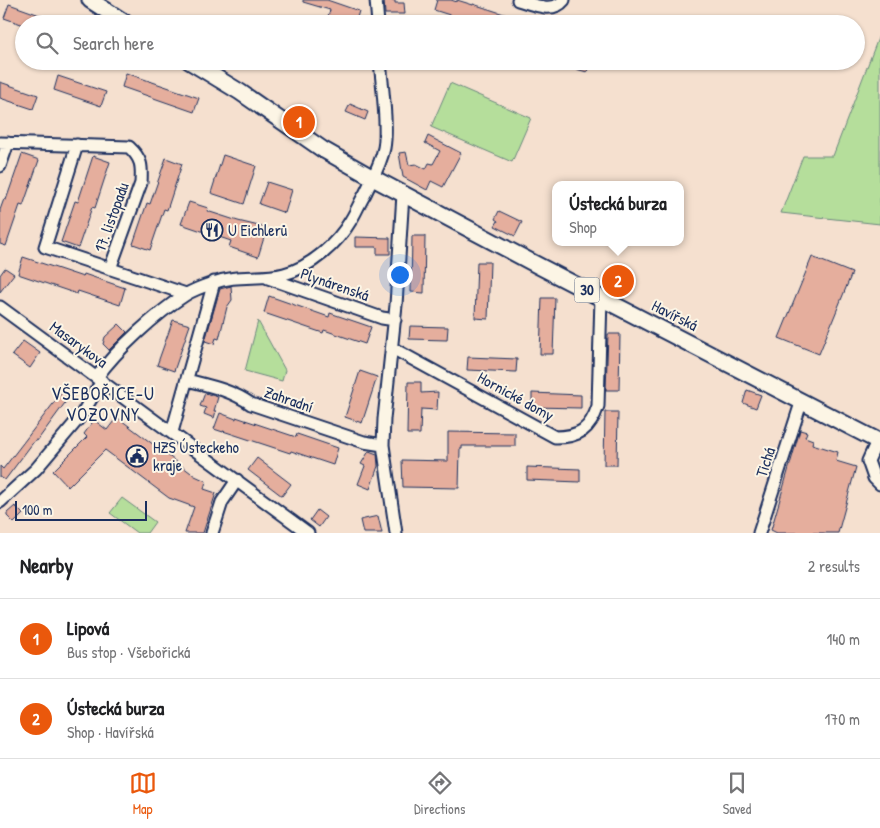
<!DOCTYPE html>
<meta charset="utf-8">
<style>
body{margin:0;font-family:"Patrick Hand",sans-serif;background:#f2f2f2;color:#202124}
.scale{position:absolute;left:15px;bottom:12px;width:132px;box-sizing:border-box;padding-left:5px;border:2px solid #1b2f5e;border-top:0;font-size:14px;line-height:18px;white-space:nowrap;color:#1b2f5e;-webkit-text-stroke:4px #fcf5e5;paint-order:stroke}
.you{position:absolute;left:399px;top:274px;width:18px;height:18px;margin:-12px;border:4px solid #fff;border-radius:50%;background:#1a73e8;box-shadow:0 0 0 8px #1a73e833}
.badge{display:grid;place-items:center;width:32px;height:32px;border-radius:50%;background:#ea580c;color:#fff;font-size:16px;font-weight:700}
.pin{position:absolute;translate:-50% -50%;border:2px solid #fff;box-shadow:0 1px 5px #0006}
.popup{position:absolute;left:552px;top:181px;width:132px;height:65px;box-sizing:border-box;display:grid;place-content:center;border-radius:10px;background:#fff;filter:drop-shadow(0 1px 4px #0005);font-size:16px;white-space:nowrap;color:#757577}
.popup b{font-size:19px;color:#202124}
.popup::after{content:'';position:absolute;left:50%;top:100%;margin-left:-10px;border:10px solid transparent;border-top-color:#fff}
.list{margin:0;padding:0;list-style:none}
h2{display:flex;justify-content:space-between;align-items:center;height:65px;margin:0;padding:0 20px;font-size:21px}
h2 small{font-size:16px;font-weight:400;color:#757577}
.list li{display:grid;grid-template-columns:32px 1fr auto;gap:15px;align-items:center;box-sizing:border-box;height:80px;padding:0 20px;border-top:1px solid #e0e0e0}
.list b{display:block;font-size:19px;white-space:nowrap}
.list p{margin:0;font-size:16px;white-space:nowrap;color:#757577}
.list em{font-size:16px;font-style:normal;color:#757577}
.icon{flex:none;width:28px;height:28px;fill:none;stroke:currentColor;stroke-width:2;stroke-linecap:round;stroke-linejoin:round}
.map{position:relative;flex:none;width:880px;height:533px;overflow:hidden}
.search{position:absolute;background:#fff;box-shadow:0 1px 4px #0004;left:15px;right:15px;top:15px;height:55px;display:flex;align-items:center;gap:12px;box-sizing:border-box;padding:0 18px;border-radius:28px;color:#757577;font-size:19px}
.sheet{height:225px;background:#fff}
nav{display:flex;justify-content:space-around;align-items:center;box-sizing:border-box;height:70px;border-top:1px solid #e0e0e0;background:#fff;font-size:14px;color:#757577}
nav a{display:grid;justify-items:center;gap:2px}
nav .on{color:#ea580c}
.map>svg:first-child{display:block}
.green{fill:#b5de9b;stroke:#68867c}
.building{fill:#e5ae9d;stroke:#1b2f5e}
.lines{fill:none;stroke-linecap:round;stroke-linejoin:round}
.minor-casing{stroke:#1b2f5e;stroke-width:15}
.major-casing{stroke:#1b2f5e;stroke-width:19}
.minor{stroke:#fcf5e5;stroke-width:11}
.major{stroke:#fcf5e5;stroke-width:15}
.labels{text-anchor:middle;stroke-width:4;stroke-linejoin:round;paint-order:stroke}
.shield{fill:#fcf5e5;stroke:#5e6a86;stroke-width:1}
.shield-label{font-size:15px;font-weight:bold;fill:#1b2f5e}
.street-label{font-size:16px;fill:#1b2f5e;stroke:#fcf5e5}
.poi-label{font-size:16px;fill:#1b2f5e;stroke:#fcf5e5;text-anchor:start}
.neighbourhood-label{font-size:18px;letter-spacing:1px;fill:#1b2f5e;stroke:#fcf5e5}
</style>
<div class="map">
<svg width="880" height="533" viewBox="0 0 880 533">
<rect width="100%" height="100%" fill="#f5e0cf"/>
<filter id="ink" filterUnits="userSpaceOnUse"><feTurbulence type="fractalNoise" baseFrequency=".02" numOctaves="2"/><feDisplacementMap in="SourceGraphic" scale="10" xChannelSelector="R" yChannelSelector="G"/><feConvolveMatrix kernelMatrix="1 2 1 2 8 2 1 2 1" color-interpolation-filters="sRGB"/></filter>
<g filter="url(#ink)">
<path class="green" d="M880 33V224L781 213 803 156H833Z
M450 83 531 118 512 162 431 127Z
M258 321 285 370 282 381 245 371Z
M122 498 155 522 147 533H137L110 513Z"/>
<path class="building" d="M303 0H327L359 11 355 24H340L327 19 330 10 303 2Z
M384 0H395V3H404L405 14H385Z
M437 0H451L457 2V0L473 5V4L510 16V18L525 22 524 24H481L459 17V18L434 10Z
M9 4 62 23 61 24H24V25L4 18Z
M574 61H590L587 72 572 68Z
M126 73 199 98 194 112 122 87Z
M58 76 106 92 101 106 54 90Z
M0 82 38 95 33 109 0 98Z
M350 104 368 112 365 120 346 112Z
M428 136 461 153 443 187 431 181 427 190 403 177 399 153 406 152 409 165 416 164 426 169 429 163 433 164 440 151 425 143Z
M22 154 39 160 23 206 20 205 6 246 0 244V210L4 199 6 200Z
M223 155 256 166 244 204 211 193Z
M93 156 110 162 95 208 92 207 78 248 61 242 75 201 78 202Z
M166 158 182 164 167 210 164 209 150 250 133 244 147 203 150 204Z
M267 182 292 190 285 213 259 204Z
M189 202 208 208 207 211 238 221 267 228 258 257 229 247 231 241 181 224Z
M499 211 522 222 515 236 495 226 498 221 495 219Z
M412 236H425L424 293 411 292Z
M355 237 390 238V254H377V247H355Z
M23 257 83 277 84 274 125 288 120 305 78 291 77 294 18 274Z
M812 257 852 273 819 354 779 338Z
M477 262H490L488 319 475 318Z
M5 268 14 274 0 292V275Z
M231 286 232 300 227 307 219 339 216 338 214 344 205 341 220 289Z
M269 296 329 317 330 313 371 327 365 344 324 330 323 333 264 313Z
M542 298H555L553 354H540Z
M173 320 190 325 174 371 157 365Z
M119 324 127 332 109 350 103 344 105 337Z
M410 326 448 327 447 340 409 339Z
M608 334H620L619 390H606Z
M23 341 40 353 30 368 12 355Z
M468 357 517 359 516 372 467 370Z
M360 371 377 377 362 423 345 417Z
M408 382H421V393L438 392 437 410 421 409 420 434H407Z
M66 387 73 392 37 441 35 440 5 480 0 477V466L3 469Z
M747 390 761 395 756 408 743 403Z
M205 393 218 397 214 411H216L214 418 204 414 206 408 200 406Z
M532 393 581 395V408L532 407Z
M605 412H618L617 465H604Z
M220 413 236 419V417L296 437 297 434 338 448 333 465 291 451 290 453 223 431V432L214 429Z
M117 417 195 476 206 481 204 489 216 493 203 533H185L194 507 169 498 105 450 68 487 53 471 87 437 84 434 94 420 107 430Z
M800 430 807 432 805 437 813 440 812 444 838 452 836 461 856 467 838 533H777L771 530Z
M448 432 515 433V446H462V449H460L459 488 403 487 402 460 448 461Z
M369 451 377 454 378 466 370 489 358 484 365 466 361 464Z
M257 458 291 484 282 496 248 470Z
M527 467 580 469V482L527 480Z
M15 506 23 514 14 523 7 516V513Z
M317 510 326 517 319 527 310 520Z
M378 516 382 533H363L360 520Z"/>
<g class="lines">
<g class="minor-casing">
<path id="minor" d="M376 0 378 24
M518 0C532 4 553 14 564 0
M0 143 129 147C142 159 142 166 141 183L110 269
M77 145 45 247 186 294
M0 166 8 143
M268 278 382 318 395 320
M0 307 308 533
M392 348 555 437C579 437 590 430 598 406L601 297
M97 377C116 350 157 313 185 295 193 290 204 286 213 283 236 274 261 280 284 274 311 267 337 244 351 220 356 212 360 202 365 194 372 179 381 164 384 148 388 126 382 85 380 61
M187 380C210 386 231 390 251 404L364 442 383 445
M172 432 214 282
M877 441 868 461 874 478 880 484
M0 502 36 469 80 417 102 381
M212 533 222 502 237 480
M396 533 383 445 384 419 396 305 403 194
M759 533 802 400"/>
</g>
<g class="major-casing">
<path id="major" d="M90 0 127 24
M189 61 240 92 322 149 373 178 537 265 880 442"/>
</g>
<use href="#minor" class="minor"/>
<use href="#major" class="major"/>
</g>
</g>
<defs>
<g id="restaurant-ring" transform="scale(1.125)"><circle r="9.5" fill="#fcf5e5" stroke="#1b2f5e" stroke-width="1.5"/><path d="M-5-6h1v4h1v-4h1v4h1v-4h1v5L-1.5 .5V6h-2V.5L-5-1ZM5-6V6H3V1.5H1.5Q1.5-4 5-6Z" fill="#1b2f5e"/></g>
<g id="civic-ring" transform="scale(1.125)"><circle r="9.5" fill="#fcf5e5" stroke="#1b2f5e" stroke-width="1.5"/><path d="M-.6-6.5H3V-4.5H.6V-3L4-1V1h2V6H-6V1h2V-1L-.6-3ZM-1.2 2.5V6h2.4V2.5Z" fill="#1b2f5e"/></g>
</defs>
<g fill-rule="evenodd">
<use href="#restaurant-ring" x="212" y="230"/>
<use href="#civic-ring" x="137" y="456"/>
</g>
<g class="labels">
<rect class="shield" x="574.5" y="277.5" width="25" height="25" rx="4"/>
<g class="shield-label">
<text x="587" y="295">30</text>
</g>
<g class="street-label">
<text transform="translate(111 217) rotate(-70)" y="6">17. listopadu</text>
<text transform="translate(335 284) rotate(19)" y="6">Plynárenská</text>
<text transform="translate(675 315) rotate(27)" y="6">Havířská</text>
<text transform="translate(79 344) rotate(36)" y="6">Masarykova</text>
<text transform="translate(516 396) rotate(29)" y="6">Hornické domy</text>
<text transform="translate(289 399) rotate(19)" y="6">Zahradní</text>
<text transform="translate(765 462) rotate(-72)" y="6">Tichá</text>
</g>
<g class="poi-label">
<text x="228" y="236">U Eichlerů</text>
<text x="153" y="453">HZS Ústeckeho<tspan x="153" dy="18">kraje</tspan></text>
</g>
<g class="neighbourhood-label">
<text x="103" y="400">VŠEBOŘICE-U<tspan x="103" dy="21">VOZOVNY</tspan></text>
</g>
</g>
</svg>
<div class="scale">100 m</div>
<div class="you"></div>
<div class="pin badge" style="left:299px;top:122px">1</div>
<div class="pin badge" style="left:618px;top:281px">2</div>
<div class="popup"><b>Ústecká burza</b>Shop</div>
<div class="search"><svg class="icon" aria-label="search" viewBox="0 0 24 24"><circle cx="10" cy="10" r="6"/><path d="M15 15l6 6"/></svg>Search here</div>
</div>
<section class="sheet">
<h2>Nearby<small>2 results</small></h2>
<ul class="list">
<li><span class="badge">1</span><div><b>Lipová</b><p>Bus stop · Všebořická</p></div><em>140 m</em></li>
<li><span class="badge">2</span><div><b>Ústecká burza</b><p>Shop · Havířská</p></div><em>170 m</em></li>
</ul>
</section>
<nav>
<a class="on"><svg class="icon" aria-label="map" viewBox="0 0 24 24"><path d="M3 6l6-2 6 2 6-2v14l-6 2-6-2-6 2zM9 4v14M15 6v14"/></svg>Map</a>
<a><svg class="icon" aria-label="directions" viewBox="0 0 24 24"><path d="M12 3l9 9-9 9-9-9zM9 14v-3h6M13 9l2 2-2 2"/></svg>Directions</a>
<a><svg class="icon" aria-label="saved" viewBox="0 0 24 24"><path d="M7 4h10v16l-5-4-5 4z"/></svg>Saved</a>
</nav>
